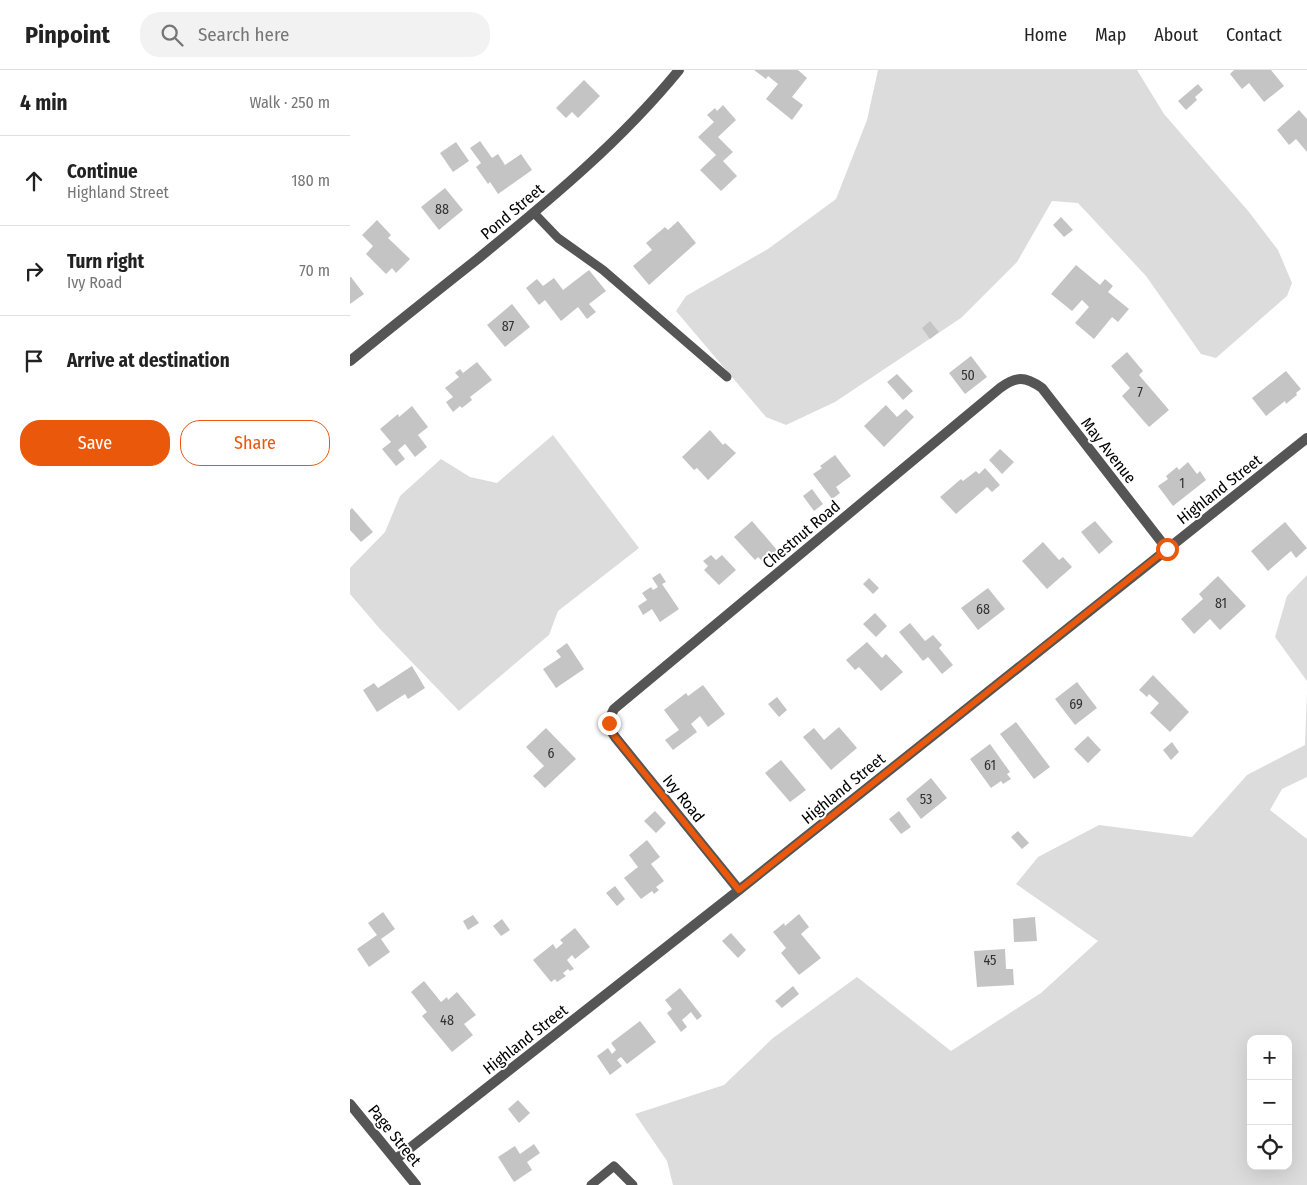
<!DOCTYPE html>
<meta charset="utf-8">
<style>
body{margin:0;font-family:"Fira Sans Condensed",sans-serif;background:#f2f2f2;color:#222}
.controls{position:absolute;right:15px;bottom:15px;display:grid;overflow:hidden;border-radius:10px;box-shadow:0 5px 20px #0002}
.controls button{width:45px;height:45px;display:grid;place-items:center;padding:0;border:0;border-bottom:1px solid #e0e0e0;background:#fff;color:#222;font:25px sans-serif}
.stop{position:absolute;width:15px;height:15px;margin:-11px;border:4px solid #ea580c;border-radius:50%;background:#fff}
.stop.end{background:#ea580c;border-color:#fff;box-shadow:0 1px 5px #0008}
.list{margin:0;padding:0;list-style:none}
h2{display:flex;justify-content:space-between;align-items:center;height:65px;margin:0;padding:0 20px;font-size:21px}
h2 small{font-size:16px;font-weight:400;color:#767676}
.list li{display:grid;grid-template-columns:32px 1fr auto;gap:15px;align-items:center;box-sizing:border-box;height:90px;padding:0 20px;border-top:1px solid #e0e0e0}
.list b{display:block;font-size:19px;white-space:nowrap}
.list p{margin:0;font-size:16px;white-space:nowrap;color:#767676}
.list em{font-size:16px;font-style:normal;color:#767676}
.actions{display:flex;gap:10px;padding:15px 20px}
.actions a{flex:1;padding:11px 0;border:1px solid #ea580c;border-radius:20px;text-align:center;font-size:18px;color:#ea580c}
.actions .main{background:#ea580c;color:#fff}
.icon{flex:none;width:28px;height:28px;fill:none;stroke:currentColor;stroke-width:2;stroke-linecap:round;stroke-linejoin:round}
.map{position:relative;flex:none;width:957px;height:1115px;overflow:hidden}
header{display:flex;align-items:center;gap:30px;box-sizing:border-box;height:70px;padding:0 25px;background:#fff;border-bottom:1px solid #e0e0e0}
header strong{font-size:24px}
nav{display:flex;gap:28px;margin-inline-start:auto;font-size:18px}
.search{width:350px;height:45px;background:#f2f2f2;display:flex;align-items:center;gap:12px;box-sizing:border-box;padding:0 18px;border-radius:20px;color:#767676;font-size:19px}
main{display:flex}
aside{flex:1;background:#fff}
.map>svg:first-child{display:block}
.green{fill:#dcdcdc;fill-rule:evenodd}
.building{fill:#c4c4c4}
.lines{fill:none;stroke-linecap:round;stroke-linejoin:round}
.service{stroke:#555;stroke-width:9}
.minor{stroke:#555;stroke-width:10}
.tertiary{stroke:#555;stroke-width:10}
.route{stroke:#ea580c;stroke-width:6}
.labels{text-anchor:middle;stroke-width:4;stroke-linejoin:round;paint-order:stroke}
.number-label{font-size:14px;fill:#313131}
.street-label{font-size:16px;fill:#000;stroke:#fff}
</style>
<header>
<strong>Pinpoint</strong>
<div class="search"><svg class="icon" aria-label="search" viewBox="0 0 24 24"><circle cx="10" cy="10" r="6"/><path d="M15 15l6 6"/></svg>Search here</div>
<nav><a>Home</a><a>Map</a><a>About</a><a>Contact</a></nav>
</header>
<main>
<aside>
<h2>4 min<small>Walk · 250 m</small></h2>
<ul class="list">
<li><svg class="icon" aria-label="ahead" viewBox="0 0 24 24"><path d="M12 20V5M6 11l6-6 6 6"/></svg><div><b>Continue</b><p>Highland Street</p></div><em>180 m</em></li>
<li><svg class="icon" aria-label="right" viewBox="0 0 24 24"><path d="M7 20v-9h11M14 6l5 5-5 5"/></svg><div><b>Turn right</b><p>Ivy Road</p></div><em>70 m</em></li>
<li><svg class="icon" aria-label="arrive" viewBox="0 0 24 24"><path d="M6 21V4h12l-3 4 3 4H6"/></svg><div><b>Arrive at destination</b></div></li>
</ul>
<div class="actions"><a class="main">Save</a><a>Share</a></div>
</aside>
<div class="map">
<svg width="957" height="1115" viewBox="0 0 957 1115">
<rect width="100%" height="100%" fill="#fff"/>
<path class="green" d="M528 0H787L814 44 899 142 928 180 942 213 937 226 866 288 851 284 796 206 728 133 702 131 667 192 611 248 485 332 436 355 416 347 326 241 336 226 418 179 486 129 517 50Z
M203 365 289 478 208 541 199 565 109 641 30 559 0 524V498L35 462 50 426 91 389 120 407 147 413Z
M957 505V611L925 567 937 526Z
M957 623V707L932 719 920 740 957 769V1115H323L317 1091 285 1044 374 1015 423 968 507 907 601 981 691 923 748 871 666 814 688 787 749 755 842 767 897 705 955 675ZM901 969H938V1096H901Z"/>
<path class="building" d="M404 0H448L457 8 442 27 453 35 442 50 416 29 428 14 418 6 416 9Z
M884 0H921L934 16 914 32 899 13 892 19 880 4Z
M234 10 250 26 228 48 222 42 216 48 206 38Z
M848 14 853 20 845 27 847 30 836 40 828 31Z
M373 35 386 50 368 67 383 82 373 91 387 106 371 121 350 100 366 85 348 67 364 52 357 45 365 38 367 41Z
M949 40 957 49V82L946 69 939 75 927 60Z
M130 71 142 88 148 84 155 95 171 84 182 100 148 124 140 112 138 114 126 97 131 93 120 78Z
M106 72 119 91 103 102 90 83Z
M95 118 113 140 89 160 71 137Z
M711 147 723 160 714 167 703 155Z
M27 150 41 165 38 168 60 189 46 203 42 198 36 204 16 184 23 176 12 165Z
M328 151 346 173 299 215 283 196 302 180 296 173 315 157 318 160Z
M726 195 750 215 755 209 763 216 758 222 779 239 768 252 762 247 744 269 725 253 739 237 732 230 722 241 701 224Z
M239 200 256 221 239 234 246 242 237 249 228 237 211 251 195 230 189 235 176 218 187 209 193 216 204 208 213 220Z
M0 207H1L14 224 0 234Z
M162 234 180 257 155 277 137 255Z
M580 251 589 262 580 269 572 258Z
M777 282 793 301 789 305 819 340 799 357 772 326 780 318 761 296Z
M621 286 637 307 615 324 599 303Z
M127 292 142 310 120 327 122 330 112 338 110 336 103 342 96 332 103 327 95 318 109 307 105 303 110 299 113 303Z
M936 301 951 319 946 323 947 325 936 334 935 331 916 346 902 328Z
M547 304 563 321 553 330 537 312Z
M536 335 547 347 556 339 564 347 534 377 514 356Z
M62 336 78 357 68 365 77 377 65 387 55 374 48 380 55 389 46 396 32 379 41 372 30 359 48 344 49 347Z
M360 360 373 375 375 373 386 383 358 410 347 398 344 400 332 387Z
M650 379 664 392 652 404 639 390Z
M485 385 501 406 486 417 490 423 482 429 463 404 472 398 470 396Z
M838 392 847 404 850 401 856 410 823 436 808 416 818 409 816 406 827 397 829 400Z
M635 398 650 415 642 422 637 417 606 444 590 427 611 409 613 411 626 401 629 404Z
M462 419 473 434 464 441 453 426Z
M2 438 23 462 11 472 0 460V440Z
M402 451 427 480 413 492 408 487 405 490 384 467Z
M745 451 763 472 749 484 731 462Z
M935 452 957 478 946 488 941 481 918 501 901 481Z
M693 472 709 490 713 487 722 497 697 519 672 491Z
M361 485 366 490 372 485 386 500 369 515 354 500 358 496 353 491Z
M310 503 316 512 312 514 329 539 310 552 302 539 293 545 288 536 297 530 292 523 301 517 303 520 308 517 302 508Z
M868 506 896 536 870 560 860 549 844 564 831 549 853 529 849 524Z
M519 508 529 518 523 524 513 514Z
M638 518 655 539 628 560 611 538Z
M525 543 537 556 526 567 513 554Z
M560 553 575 571 583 565 592 575 589 578 603 595 592 604 578 587 573 591 549 562Z
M517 572 532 588 536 584 553 602 531 621 509 597 505 600 496 590Z
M217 573 234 599 206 618 193 599 211 587 206 581Z
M62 596 75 618 58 629 55 624 27 642 13 620 24 613 28 618Z
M803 605 839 642 820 662 800 643 809 633 799 624 797 627 789 620Z
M727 612 747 638 725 655 705 629Z
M353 615 375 644 358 657 350 646 341 654 347 662 323 680 315 670 329 660 314 640 336 623 338 626Z
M427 627 437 640 429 647 418 634Z
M666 652 700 697 684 709 650 664Z
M489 657 507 678 481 700 453 667 464 658 474 670Z
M196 658 226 689 195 718 183 706 194 696 176 677Z
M738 666 751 680 738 693 724 679Z
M822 672 829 682 821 690 813 680Z
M640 674 660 702 657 704 661 709 653 714 651 711 641 718 620 689Z
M431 690 456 720 440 732 415 703Z
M581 708 597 728 571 749 556 729Z
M305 741 316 753 306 763 294 751Z
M549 741 561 757 551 764 539 749Z
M668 761 679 773 672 779 661 767Z
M297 770 310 787 301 794 314 811 306 817 309 820 304 824 302 821 291 829 274 808 288 797 279 785Z
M265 816 275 829 267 836 256 823Z
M33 842 45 859 31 869 40 882 19 897 7 879 27 865 18 853Z
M449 844 459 857 451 864 471 888 449 905 431 883 436 878 423 862 434 853 435 856Z
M123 845 129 853 118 860 113 851Z
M685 847 687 871 664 872 663 849Z
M152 849 160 860 151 866 143 856Z
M225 858 240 877 225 889 222 885 217 890 224 899 220 901 218 899 213 903 216 906 207 912 205 909 201 912 183 890 203 874 206 879 213 873 210 870Z
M381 863 396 880 388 888 372 871Z
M655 879 656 899H663L664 915 627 917 624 881Z
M74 911 91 932 97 927 98 930 107 922 126 945 114 954 123 965 102 982 72 946 77 942 61 922Z
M443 916 449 924 432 938 425 931Z
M330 918 352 946 347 950 341 942 332 950 337 957 331 962 317 943 322 939 315 930Z
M290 951 306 972 277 994 271 987 267 990 272 996 260 1005 247 986 258 978 262 984 266 980 261 973Z
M168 1030 180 1043 169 1053 158 1039Z
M184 1074 190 1083 177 1092 182 1100 164 1112 148 1087 165 1076 170 1084Z"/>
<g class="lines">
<path class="service" d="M184 143 208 168 253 200 377 307
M241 1115 264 1096 283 1115"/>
<path class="minor" d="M389 820 265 667C258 657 258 650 264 639L650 318C666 306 675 306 692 318L817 479
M46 1089 389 820 957 368"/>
<path class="tertiary" d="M0 291C43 256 87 221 130 187 201 129 271 71 329 0
M0 1034 66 1115"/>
</g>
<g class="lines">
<path class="route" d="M259 653 260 660 265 667 389 820 817 479"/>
</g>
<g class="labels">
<g class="number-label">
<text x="92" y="144">88</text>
<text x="158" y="261">87</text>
<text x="618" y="310">50</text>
<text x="790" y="327">7</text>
<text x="832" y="418">1</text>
<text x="871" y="538">81</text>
<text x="633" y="544">68</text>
<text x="726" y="639">69</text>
<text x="201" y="688">6</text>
<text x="640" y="700">61</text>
<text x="576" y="734">53</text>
<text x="640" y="895">45</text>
<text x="97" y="955">48</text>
</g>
<g class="street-label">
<text transform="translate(162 141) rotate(-40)" y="6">Pond Street</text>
<text transform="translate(759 380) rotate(52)" y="6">May Avenue</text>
<text transform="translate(869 419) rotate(-38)" y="6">Highland Street</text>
<text transform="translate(451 464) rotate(-40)" y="6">Chestnut Road</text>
<text transform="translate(493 718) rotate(-39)" y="6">Highland Street</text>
<text transform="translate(334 728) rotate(51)" y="6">Ivy Road</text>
<text transform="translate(175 969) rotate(-38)" y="6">Highland Street</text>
<text transform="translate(45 1065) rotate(51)" y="6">Page Street</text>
</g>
</g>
</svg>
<div class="controls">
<button>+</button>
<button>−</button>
<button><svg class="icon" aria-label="locate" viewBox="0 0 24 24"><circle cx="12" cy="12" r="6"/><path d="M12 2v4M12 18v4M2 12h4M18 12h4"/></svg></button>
</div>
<div class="stop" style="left:817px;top:479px"></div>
<div class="stop end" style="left:259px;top:653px"></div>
</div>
</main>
